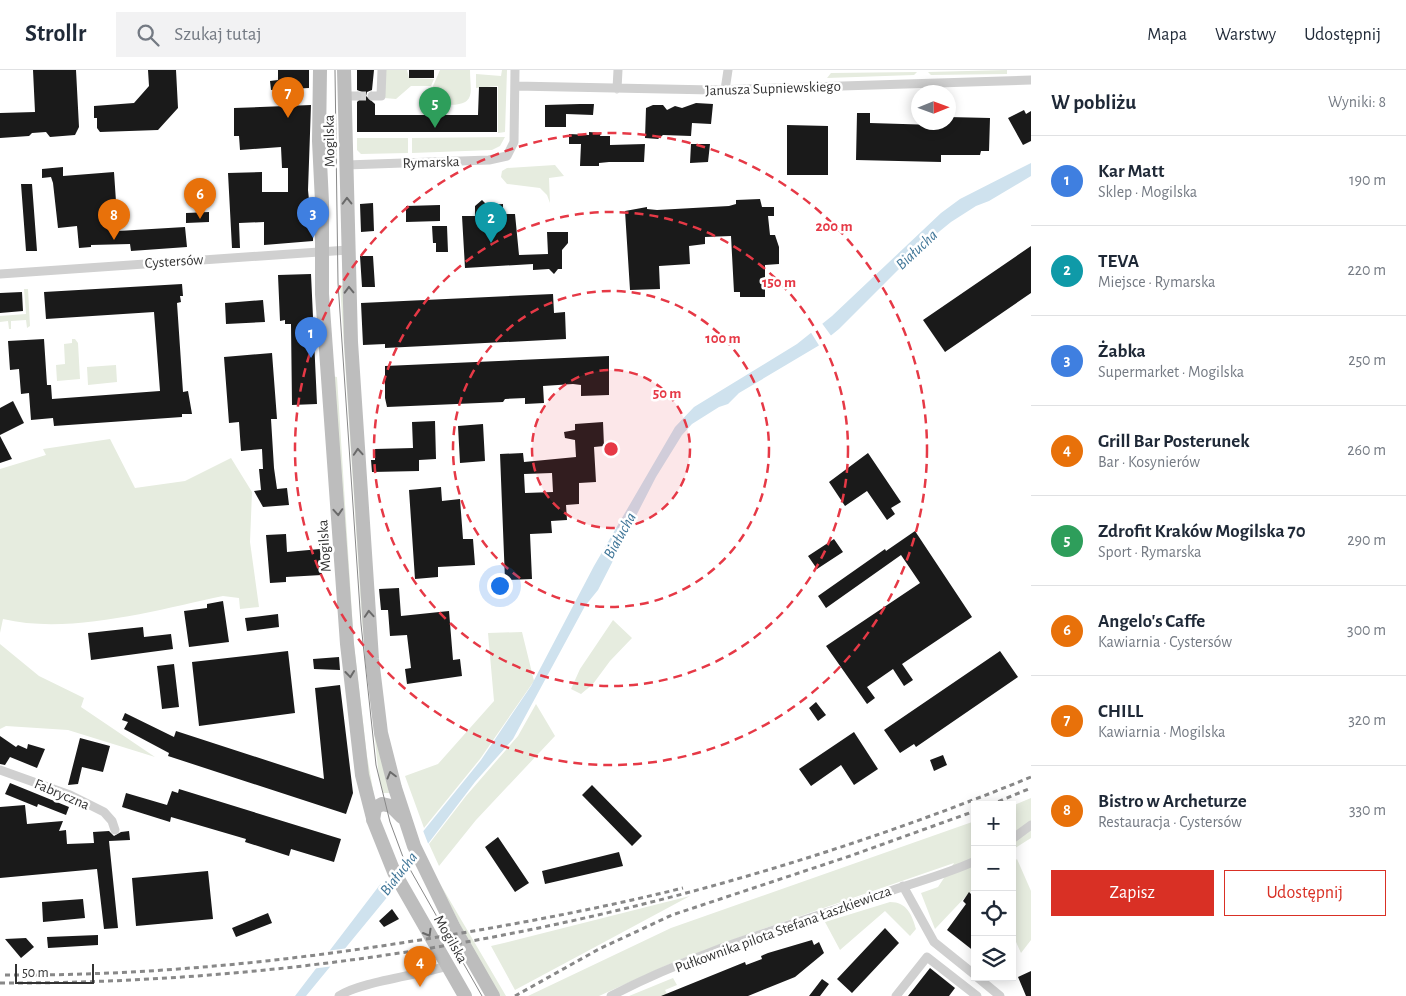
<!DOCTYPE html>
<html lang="pl">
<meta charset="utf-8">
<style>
body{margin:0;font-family:"Alegreya Sans",sans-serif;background:#f2f2f3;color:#1f2937}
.controls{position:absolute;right:15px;bottom:15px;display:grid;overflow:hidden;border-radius:0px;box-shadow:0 2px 12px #0003}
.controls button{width:45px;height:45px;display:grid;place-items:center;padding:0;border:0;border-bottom:1px solid #e0e1e3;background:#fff;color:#1f2937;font:25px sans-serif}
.compass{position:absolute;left:911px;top:15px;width:45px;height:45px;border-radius:50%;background:#fff;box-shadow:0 2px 12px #0003;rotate:89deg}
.scale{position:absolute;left:15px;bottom:12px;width:79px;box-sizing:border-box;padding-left:5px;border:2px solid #333;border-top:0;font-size:14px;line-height:18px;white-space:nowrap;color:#333;-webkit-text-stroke:4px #fff;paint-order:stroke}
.you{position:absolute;left:499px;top:515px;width:18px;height:18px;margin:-12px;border:4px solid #fff;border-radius:50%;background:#1a73e8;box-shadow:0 0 0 8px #1a73e833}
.badge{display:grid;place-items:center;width:32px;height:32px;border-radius:50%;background:#d93025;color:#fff;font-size:16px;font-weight:700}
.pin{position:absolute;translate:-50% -41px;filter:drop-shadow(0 1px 2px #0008)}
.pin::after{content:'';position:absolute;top:26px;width:18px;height:15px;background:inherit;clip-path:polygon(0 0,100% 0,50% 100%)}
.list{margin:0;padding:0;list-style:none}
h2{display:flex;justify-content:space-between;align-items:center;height:65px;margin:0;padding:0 20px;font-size:21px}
h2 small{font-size:16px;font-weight:400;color:#747a83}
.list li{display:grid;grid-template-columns:32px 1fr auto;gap:15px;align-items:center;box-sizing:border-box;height:90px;padding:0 20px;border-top:1px solid #e0e1e3}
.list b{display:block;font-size:19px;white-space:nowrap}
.list p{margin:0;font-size:16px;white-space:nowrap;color:#747a83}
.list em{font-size:16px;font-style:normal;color:#747a83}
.actions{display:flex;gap:10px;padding:15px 20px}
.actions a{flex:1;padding:11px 0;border:1px solid #d93025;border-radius:0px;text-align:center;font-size:18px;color:#d93025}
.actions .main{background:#d93025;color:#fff}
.icon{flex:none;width:28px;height:28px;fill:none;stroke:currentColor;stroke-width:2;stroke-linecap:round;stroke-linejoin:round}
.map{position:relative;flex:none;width:1031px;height:926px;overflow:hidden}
header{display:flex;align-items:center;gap:30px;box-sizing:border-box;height:70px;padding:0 25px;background:#fff;border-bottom:1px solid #e0e1e3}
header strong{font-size:24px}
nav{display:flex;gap:28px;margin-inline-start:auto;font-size:18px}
.search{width:350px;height:45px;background:#f2f2f3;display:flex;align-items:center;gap:12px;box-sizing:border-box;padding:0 18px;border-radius:0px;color:#747a83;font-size:19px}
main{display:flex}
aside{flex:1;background:#fff}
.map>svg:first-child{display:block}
.green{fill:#e6ecdf}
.water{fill:#cfe2ee}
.pier{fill:#fff}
.building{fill:#1a1a1a;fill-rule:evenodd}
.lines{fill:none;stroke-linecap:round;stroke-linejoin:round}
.minor-tunnel{stroke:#d6d6d6;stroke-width:9;stroke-dasharray:9 4.5;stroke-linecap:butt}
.minor{stroke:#d0d0d0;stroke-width:9}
.secondary{stroke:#bdbdbd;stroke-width:14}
.tram{stroke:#888;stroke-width:1}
.rail{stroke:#888;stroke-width:3;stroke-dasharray:5 4;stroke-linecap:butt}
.oneway{stroke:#6a6a6a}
.ring{fill:none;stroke:#e63946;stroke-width:2.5;stroke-dasharray:9 6}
.labels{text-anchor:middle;stroke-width:5;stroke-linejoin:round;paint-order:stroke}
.street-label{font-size:15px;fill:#333;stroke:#fff}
.water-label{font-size:16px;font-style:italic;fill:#3f7597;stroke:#fff}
.centre{fill:#e63946;stroke:#fff;stroke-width:2.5}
.ring-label{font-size:15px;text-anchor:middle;font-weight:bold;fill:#e63946;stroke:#fff;stroke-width:5;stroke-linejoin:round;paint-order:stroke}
</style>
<header>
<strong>Strollr</strong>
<div class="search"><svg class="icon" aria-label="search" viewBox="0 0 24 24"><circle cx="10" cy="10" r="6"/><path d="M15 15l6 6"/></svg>Szukaj tutaj</div>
<nav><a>Mapa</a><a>Warstwy</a><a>Udostępnij</a></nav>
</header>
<main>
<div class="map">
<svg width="1031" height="926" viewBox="0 0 1031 926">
<rect width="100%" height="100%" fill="#fff"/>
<path class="green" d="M384 0H407L409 8 434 9 431 16H411L396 29 384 28Z
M440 0H470C470 22 477 35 449 35 443 35 438 36 434 33L433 16Z
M502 0H507L505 62 498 63V16L476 18V4L501 6Z
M1007 0V4L931 5 928 2Z
M917 2 914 5 827 8 831 3Z
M505 67 500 76 492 80 412 83V68Z
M357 68H408V83L361 84 357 80Z
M555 95 564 106 549 108 550 133 547 125 540 118 507 114 501 107 502 101 507 98Z
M340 215H343L344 247 389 723H383L379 707 362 552Z
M24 219H28L30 256 27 258 26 250 11 251V259H9L8 251 0 252V246L26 244Z
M72 269H75L78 273 80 309 57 311 56 295 65 294 64 274 72 273Z
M116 295 117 312 88 315 87 297Z
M332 306 337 307 354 575 367 686 374 725 366 697 354 585Z
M110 369 135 418 185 411 231 388 252 422 250 472 259 537 240 539 239 528 223 526C157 540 69 565 3 549L0 563V399L46 385 43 379Z
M613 550 632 568 610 591 593 614 581 624 571 619 580 599Z
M522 562 534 611 480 689 424 758 405 706 438 694 494 631 488 563Z
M0 574 39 606 84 628 81 637 155 687 68 660 6 656 0 659Z
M536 634 555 666 476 750 439 796 429 774 466 726 518 666Z
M1031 728V768L1012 780V736Z
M975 751V823L971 821 935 859 921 823 938 817 954 793 751 863 676 891 599 926H528L671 858Z
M1017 789 1031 821V870L1021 883 1012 863V793Z
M439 812 506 926H499L471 877Z
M690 826 515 920 491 876 504 873Z
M890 832C907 832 912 845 916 859L910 866 885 841 840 880 825 852Z
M673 908 677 915 665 920 668 926H629Z"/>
<path class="water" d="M1031 93V106L989 131 976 136 951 152 924 174 839 259 818 276 739 323 728 334 719 337 692 354 682 365 656 407 598 520 585 536 513 669 475 712 389 825 306 926H295L382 812 481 690 531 616 594 496 675 357 694 337 797 274 832 246 941 143 960 129Z"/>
<path class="pier" d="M821 252 832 267 820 277 810 261Z
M422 758 429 776 389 828 379 811Z
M349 878 334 896 311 899 326 881Z"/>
<path class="building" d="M33 0H76L79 57 75 65 50 67 46 62 32 63 29 66 0 68V43L35 42Z
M148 0H176L178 38 158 60 100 62 97 58V48H94V36L134 33 149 16Z
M278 0H309V18L271 20 270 11 278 10Z
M357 0H374L372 20 367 22 366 26 375 34V45H478L479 17H497V62H357V32L363 26 362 22 357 20Z
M409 0H434V8H409Z
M696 33 713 34 711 54 692 53 691 66 663 65 658 69 645 68 646 38 653 35H663L667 40 675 36 682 38Z
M580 34H594L593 45 566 44V57H545V35Z
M311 35 308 120 309 130H313V171L264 175V152L239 153 240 178H232L228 103 262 102V122H288V98H282L281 77 240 80 239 66H234V38Z
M1024 40 1026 44 1031 41V71L1023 75 1008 48Z
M857 43H870V53L935 55V52H948V47L990 48 989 81H981L980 85H941V92L856 90Z
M787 55 828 56V105H787Z
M589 62 601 63 600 66H610V75L645 74 644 92H609L599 93V96H580L581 74H569V64L589 65Z
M691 74H710L708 92 690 93Z
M63 97V106L114 102 118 161 185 157 187 177 131 181 130 174 91 175V177L79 178 77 156 58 158 53 113 51 107 42 108V99Z
M21 114H32L37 181H26Z
M760 129 762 137H774V146H768L770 165H775L779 177V194L765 195V227H740V222H734L731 166 705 167V174L689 176 690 194 659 196 660 219 630 220 625 141 647 137V139L657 140 729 136 736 134V130Z
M482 130 487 135 503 134V144H515L519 185 548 184 547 162H568V173L562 180V199H558L554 204 549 199 533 200V194L465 198 462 146H475V136Z
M373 133 374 161 361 162 360 134Z
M440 135V151L406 152V136Z
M209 142V152L186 153V143Z
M432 156H447L448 182H436V173H433Z
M1031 176V223L945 282 923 250Z
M360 186H373L375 217H362Z
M311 204 317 334 292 335 291 254H285V250L280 251 278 205Z
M182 214 183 226H180L181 232 177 233 183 322 188 321 192 344H182V347L54 356 53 348 31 350 29 323 21 324 19 299 10 300 8 271 44 269 47 315H51L52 329 160 321 154 242 46 249 44 222Z
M22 222 23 241 0 243V223Z
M553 224 554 243 565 242 566 269 385 278V274L363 275 361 233Z
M263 230 265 252 226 254 225 233Z
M272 283 277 349H271L274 398 277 419 287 418 289 435 263 437 254 421 261 420 259 399H263L262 379 241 381 239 352 229 353 224 287Z
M609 286V325L581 326V315L573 314 543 316 544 333 525 334V328L505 329 503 332 387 337 385 328V296Z
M13 331 24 353 0 365V338Z
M435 351 436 389 419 390V401L372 402 371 390H375V379L413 378 412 352Z
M603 352 604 376 594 377 596 412 579 413V434L566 435 567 450 551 451 552 463 530 464 532 509 505 510 500 384 523 383 524 392 576 387 575 370 565 368 564 362 575 360V354ZM552 403 553 422 525 423 524 404Z
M483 354 485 391 460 393 458 356Z
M0 366 12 389 0 393Z
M868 383 901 432 891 438 895 444 887 450 867 421 845 436 829 412Z
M441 417 442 431 460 429 463 469H473L475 495 438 497V507L415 509 409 420Z
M915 461 972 547 902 594 913 610 904 616 893 599 867 617 875 628 867 634 826 576 920 513 901 485 826 538 818 526 885 479 886 481Z
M286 464 287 482 320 479 322 505 286 507V512L270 513 266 465Z
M834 469 843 482 817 499 808 486Z
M399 518 401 546 449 541 453 590 460 589 462 606 407 614 405 599 411 598 407 565 390 566 388 540H381L379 519Z
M223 531 229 572 189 577 184 541 207 538V534Z
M278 544 279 557 247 561 245 548Z
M143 557 144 567 171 564 173 579 91 590 88 563Z
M288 581 295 643 199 656 192 592Z
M1000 581 1018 607 916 677 914 674 900 683 884 660Z
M339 587 340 600 314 599 313 589Z
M174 594 179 637 162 639 157 596Z
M340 615 353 723 346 744 168 686 169 683 124 659 128 652 122 650 125 643 174 667 176 661 324 709 315 618Z
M816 632 826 645 818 651 809 638Z
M854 662 878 699 854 715 841 695 811 716 799 699Z
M0 666 16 677 18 675 27 679 28 674 45 679 37 698 10 687 5 695 0 694Z
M80 668 110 676 103 702 82 697 78 714 68 715Z
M943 685 947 695 934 701 930 690Z
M10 713 69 737 66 745 38 734 37 737 5 724Z
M592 715 642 766 632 776 582 725Z
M179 719 341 769 334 792 291 779 289 786 245 772 246 769 171 747 170 752 122 737 126 723 167 735 172 721 178 723Z
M25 735 27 754 63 751 59 761 66 760 67 774 94 773 93 762 109 761 114 766 121 762 129 761 130 770 109 771 118 858 104 859 97 799 0 808V737Z
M498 767 529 813 515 822 485 777Z
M619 782 623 796 545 814 542 801Z
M208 801 213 849 136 856 132 808Z
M969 822 973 826 975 823V882L947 860 966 834 963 831Z
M83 829 85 848 43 852 42 832Z
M392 839 399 849 384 857 379 851Z
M268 843 272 853 236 867 232 858Z
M885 858 899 873 852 923 837 909Z
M98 865V875L48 878 47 867Z
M26 868 34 877 21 888 5 869Z
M812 870 814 875 819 872 824 883 795 907 748 926H661L745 892 746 895 762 889 761 886 768 883Z
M930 898 955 918 949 926H908Z
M1031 901V926H1026L1018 907Z
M822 909 829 914 820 926H809Z"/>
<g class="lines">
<path class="minor-tunnel" d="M357 26H372"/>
<path class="minor" d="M515 16 713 20 1031 10
M617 19 618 0
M725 20 728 0
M345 26H357
M372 26H381L382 0
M346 95 489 90 507 86 514 72 515 0
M0 204 348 180
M0 700 70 725 104 742 112 751 115 760
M1012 769 1031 755
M903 816 934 872 975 905
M977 907 1000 926
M339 926C359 912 420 905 447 896
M611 926C700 879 801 853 896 819 923 810 949 803 975 791
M896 926 927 887 977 926"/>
<path class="secondary" d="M320 0 319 71 322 132V224L347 574 362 705 374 752 394 802 465 926
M344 0 351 272 372 589 381 663 395 718 414 776 454 858 493 926
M373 750 375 738 382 734 391 736 402 747"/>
<path class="tram" d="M335 0 338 213 361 554 376 695 390 752 403 787 482 926"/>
<path class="rail" d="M990 735 1031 718
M5 905C155 906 303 890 450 865 528 852 606 837 683 818
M0 913C355 914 703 841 1031 707
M515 926 599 879 672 845 850 786 975 741"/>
</g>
<defs><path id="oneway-chevron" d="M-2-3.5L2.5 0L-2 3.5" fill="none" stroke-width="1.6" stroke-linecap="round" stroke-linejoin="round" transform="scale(1.25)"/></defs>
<g class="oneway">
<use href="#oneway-chevron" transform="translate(347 131) rotate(-91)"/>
<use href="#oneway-chevron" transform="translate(349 220) rotate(-92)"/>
<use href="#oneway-chevron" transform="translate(358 382) rotate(-94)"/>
<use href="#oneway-chevron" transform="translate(338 442) rotate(86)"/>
<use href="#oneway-chevron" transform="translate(369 544) rotate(-94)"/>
<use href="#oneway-chevron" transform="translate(350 604) rotate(84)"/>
<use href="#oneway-chevron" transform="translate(391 705) rotate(-105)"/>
<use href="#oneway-chevron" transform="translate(428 863) rotate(60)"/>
</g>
<circle cx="611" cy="379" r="79" fill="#e63946" fill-opacity=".12"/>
<g class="ring">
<circle cx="611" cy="379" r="79"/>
<circle cx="611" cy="379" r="158"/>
<circle cx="611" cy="379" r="237"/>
<circle cx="611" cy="379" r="316"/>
</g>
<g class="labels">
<g class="street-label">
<text transform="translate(773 18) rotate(-2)" y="5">Janusza Supniewskiego</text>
<text transform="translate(329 71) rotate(-91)" y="5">Mogilska</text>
<text transform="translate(431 92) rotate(-2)" y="5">Rymarska</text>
<text transform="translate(174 191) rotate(-4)" y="5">Cystersów</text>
<text transform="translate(324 476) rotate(-94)" y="5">Mogilska</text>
<text transform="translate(62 724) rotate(23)" y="5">Fabryczna</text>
<text transform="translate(783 859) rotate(-20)" y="5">Pułkownika pilota Stefana Łaszkiewicza</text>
<text transform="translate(451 869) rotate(60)" y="5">Mogilska</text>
</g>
<g class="water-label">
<text transform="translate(916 179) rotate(-43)" y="6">Białucha</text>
<text transform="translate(619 465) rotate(-61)" y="6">Białucha</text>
<text transform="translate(398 803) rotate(-52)" y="6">Białucha</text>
</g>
</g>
<circle cx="611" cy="379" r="8" class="centre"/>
<g class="ring-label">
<text x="834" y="161">200 m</text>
<text x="779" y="217">150 m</text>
<text x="723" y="273">100 m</text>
<text x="667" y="328">50 m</text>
</g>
</svg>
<div class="controls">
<button>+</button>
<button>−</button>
<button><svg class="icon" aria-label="locate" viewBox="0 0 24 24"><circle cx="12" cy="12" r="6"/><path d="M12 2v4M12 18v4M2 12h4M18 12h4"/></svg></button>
<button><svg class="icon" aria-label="layers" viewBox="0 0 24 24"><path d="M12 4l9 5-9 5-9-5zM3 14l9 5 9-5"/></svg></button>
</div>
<svg class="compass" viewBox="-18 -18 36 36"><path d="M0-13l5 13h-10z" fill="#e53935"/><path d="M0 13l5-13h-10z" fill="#747a83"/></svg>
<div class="scale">50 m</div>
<div class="you"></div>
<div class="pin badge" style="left:311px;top:288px;background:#3f7fe0">1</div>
<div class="pin badge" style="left:491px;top:173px;background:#0f9aa8">2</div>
<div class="pin badge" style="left:313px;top:168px;background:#3f7fe0">3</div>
<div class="pin badge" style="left:420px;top:917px;background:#e8710a">4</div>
<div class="pin badge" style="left:435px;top:58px;background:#2e9e5b">5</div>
<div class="pin badge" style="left:200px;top:149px;background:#e8710a">6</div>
<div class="pin badge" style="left:288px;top:48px;background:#e8710a">7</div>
<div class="pin badge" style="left:114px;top:170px;background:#e8710a">8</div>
</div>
<aside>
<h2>W pobliżu<small>Wyniki: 8</small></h2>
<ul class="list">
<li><span class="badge" style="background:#3f7fe0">1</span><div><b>Kar Matt</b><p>Sklep · Mogilska</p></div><em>190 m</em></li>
<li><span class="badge" style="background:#0f9aa8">2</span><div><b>TEVA</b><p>Miejsce · Rymarska</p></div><em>220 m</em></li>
<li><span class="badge" style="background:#3f7fe0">3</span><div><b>Żabka</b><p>Supermarket · Mogilska</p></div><em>250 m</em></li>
<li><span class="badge" style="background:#e8710a">4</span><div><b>Grill Bar Posterunek</b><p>Bar · Kosynierów</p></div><em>260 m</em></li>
<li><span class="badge" style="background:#2e9e5b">5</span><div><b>Zdrofit Kraków Mogilska 70</b><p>Sport · Rymarska</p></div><em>290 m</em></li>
<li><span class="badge" style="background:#e8710a">6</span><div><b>Angelo's Caffe</b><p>Kawiarnia · Cystersów</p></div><em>300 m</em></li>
<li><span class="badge" style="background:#e8710a">7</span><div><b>CHILL</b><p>Kawiarnia · Mogilska</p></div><em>320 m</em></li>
<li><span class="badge" style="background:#e8710a">8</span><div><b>Bistro w Archeturze</b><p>Restauracja · Cystersów</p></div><em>330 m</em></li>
</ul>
<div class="actions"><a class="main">Zapisz</a><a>Udostępnij</a></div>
</aside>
</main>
